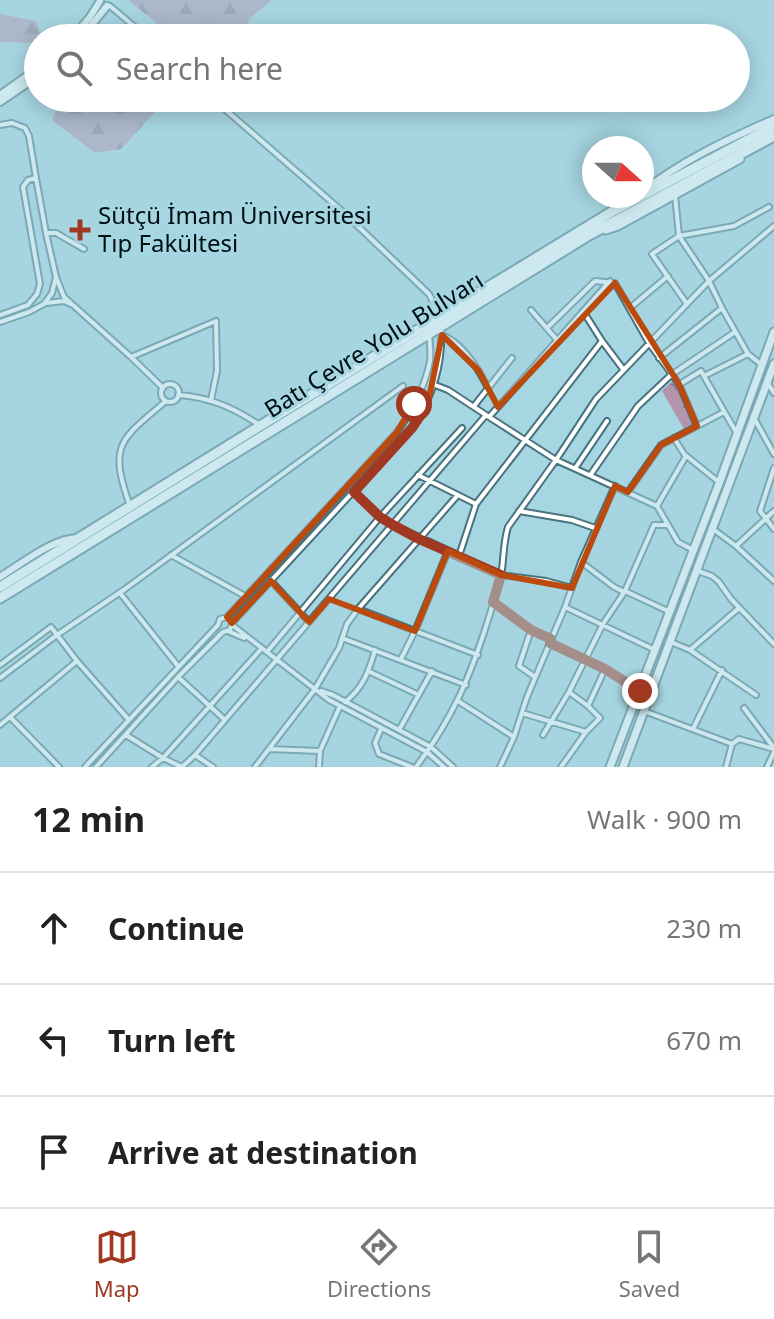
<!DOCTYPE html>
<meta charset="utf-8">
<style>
body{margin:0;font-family:"Noto Sans",sans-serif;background:#f2f2f2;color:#222}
.compass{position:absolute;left:582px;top:136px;width:72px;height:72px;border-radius:50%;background:#fff;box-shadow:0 4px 20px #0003;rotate:111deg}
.stop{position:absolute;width:24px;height:24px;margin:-18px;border:6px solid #a13821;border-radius:50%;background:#fff}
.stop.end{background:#a13821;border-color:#fff;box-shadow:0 2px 8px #0008}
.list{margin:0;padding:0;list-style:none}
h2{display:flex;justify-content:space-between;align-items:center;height:104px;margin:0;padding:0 32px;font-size:34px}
h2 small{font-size:26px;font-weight:400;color:#767676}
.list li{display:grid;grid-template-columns:52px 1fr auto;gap:24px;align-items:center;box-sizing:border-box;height:112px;padding:0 32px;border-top:2px solid #e0e0e0}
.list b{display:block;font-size:30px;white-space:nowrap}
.list em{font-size:26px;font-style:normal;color:#767676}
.icon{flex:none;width:44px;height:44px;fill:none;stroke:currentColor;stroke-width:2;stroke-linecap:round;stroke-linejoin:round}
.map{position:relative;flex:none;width:774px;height:767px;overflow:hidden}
.search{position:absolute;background:#fff;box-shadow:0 4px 20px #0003;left:24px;right:24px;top:24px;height:88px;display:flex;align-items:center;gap:20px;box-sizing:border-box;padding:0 28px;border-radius:44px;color:#767676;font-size:30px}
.sheet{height:440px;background:#fff}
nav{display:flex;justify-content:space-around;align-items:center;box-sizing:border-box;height:112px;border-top:2px solid #e0e0e0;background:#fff;font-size:22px;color:#767676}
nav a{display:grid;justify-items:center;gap:4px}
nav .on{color:#a13821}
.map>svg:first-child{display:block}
.forest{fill:url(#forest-firs)}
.park{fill:url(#park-crowns)}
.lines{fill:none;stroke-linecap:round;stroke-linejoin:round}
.street-casing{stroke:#47747e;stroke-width:8}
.secondary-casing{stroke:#47747e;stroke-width:10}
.primary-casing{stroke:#47747e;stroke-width:11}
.highway-casing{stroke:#47747e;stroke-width:13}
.street{stroke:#fff;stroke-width:4}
.secondary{stroke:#fff;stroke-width:6}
.primary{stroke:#fff;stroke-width:7}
.highway{stroke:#fff;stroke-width:9}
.route{stroke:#a13821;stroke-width:10}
.marked{fill:none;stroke:#ba4a0d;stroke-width:6;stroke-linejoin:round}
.poi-dot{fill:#a13821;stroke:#a6d6e1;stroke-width:3}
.labels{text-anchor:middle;stroke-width:6;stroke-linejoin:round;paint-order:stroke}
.poi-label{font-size:24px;fill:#010f13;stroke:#a6d6e1;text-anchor:start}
.street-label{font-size:24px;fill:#010f13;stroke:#a6d6e1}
</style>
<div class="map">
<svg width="774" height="767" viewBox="0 0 774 767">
<defs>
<pattern id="forest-firs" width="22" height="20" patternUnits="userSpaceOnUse" patternTransform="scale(2)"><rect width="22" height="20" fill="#b495ae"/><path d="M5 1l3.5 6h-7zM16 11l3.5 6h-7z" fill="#90788c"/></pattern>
<pattern id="park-crowns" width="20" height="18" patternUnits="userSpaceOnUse" patternTransform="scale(2)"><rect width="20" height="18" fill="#b495ae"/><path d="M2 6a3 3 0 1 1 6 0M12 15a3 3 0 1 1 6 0" fill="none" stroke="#90788c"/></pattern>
</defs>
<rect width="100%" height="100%" fill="#a6d6e1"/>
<path class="forest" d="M128 0H272L250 18 243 38H171L154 21Z
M0 14 37 21 41 38H38V43L0 42Z
M62 98H168L121 149 95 153 52 120Z"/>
<path class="park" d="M673 381 678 384 694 425 684 429 662 391Z"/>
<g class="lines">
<g class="street-casing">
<path id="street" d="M110 6 148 38
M212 98 342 211 429 294 440 316
M0 125 12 123 25 128 29 136 36 178
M675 195 679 236 709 281 722 308 748 354 762 365
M46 233H56L84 249
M56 277 64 297 71 303
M46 303 64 301 73 305 131 357 163 388
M687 304 652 254 679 236 734 226 769 207
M630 308 668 276
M531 310 557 340
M583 311 602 341 623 369
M0 315 28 305 37 294 40 284 23 187 28 180 36 178 46 233 56 277 52 293 44 304 29 312 0 322
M547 328 595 281 615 283 649 343 679 384 697 426
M442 335C463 343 478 368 488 388
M131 357 216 321 217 371 211 400
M659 358 722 308
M704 376 748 354
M767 382 774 393
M680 384 701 371 736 432
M161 393a9 9 0 1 1 18 0a9 9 0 1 1-18 0Z
M435 385 448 390 486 415
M178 395C209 397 232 407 258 424
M474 406 512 358
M489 417 556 460 657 506 678 542 693 550
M754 418 774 454
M674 438 684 454 720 483
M576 467 607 421
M774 468 760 511 774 529
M591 474 638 406 671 375 735 332
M418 475 476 504
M354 492 380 517 393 525 501 575 546 581 572 588
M628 492 661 445 724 412
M130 506C108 444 120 440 166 401
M657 506 686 456
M519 511 572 520 595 528
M713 529 736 546 774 581
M736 546 774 511
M171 555 245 596
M459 556 476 504 602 341
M581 562 614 587 624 592
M698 571 712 576 719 582 731 599 774 644
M271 581 309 622
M625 591 670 612
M120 593 178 666
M493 602 531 630 551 639
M565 607 655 650
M358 609 478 655
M232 625 329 700 427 752 444 767
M531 630 519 666 535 677
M228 631 244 638
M342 638 466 685
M671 642 690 650 756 695
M550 643 605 669 640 691
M690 650 739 608
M267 652 380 517 462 428
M401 659 415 631 448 551
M0 665 51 627 77 661 129 720
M368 671 419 695
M178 677 225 720
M0 678 57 635 125 589 403 386
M321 691 333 695 431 747 453 767
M458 701 514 737
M345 702C363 688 369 671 375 650
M588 706 605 669
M744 708 774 748
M644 711 732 744 726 767
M522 713 586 732
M10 717 59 767
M0 725 77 661
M381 729 375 743 379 754 412 767
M693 729 722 670
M399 730 432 671
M126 735 163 758 182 767 195 755 486 415 489 417 610 281
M543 735 569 692 603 624 625 591 654 525H668
M732 744 739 739 774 749
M269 749 320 751
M195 755 213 767
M85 767 218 625 220 619 227 617 397 432C412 411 425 387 430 361 431 353 430 343 429 335
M96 767 178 677 223 632 230 630 232 623 412 428C433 395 443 366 441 327
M152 767 163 758 262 648
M255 767 315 689 339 648 347 624 358 609 457 496
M319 767 320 751 340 706
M416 767C453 718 471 675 489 617 493 604 498 590 501 576 504 559 503 543 508 527L556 460 596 399 709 281 774 226
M500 767 514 737 527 697 565 607 581 562 615 486
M561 767 586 732 600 718 588 706 569 692
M767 767 774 752"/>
</g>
<g class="secondary-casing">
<path id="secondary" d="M72 38 90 17 100 1
M81 38 107 6
M0 95 38 68
M0 102 38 76
M642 192C681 161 728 139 774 119
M0 577C21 564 53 538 78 538"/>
</g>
<g class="primary-casing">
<path id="primary" d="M606 230 618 226 740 159
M610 767 720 481 774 332
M623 767 774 364"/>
</g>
<g class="highway-casing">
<path id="highway" d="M0 587 260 426 613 211 774 126
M0 598 589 235 774 136"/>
</g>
<use href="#street" class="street"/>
<use href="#secondary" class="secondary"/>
<use href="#primary" class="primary"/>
<use href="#highway" class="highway"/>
</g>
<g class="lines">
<path class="route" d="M414 404 421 403 426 407 412 428 354 492 380 517 393 525 419 539 501 575 493 602 531 630 551 639 550 643 605 669 640 691"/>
</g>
<path d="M0 0H774V767H0ZM615 283 679 384 697 426 661 445 628 492 615 486 572 588 501 575 448 551 415 631 329 599 309 622 271 581 232 623 227 617 397 432 414 404 428 403 442 335 479 371 498 407Z" fill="#a6d6e1" fill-opacity=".55" fill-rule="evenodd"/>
<path class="marked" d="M615 283 679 384 697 426 661 445 628 492 615 486 572 588 501 575 448 551 415 631 329 599 309 622 271 581 232 623 227 617 397 432 414 404 428 403 442 335 479 371 498 407Z"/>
<path class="poi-dot" d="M76 218h8v8h8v8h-8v8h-8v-8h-8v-8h8z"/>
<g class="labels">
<g class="poi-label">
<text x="98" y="224">Sütçü İmam Üniversitesi<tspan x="98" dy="28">Tıp Fakültesi</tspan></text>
</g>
<g class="street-label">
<text transform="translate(374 345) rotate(-32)" y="8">Batı Çevre Yolu Bulvarı</text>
</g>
</g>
</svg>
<svg class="compass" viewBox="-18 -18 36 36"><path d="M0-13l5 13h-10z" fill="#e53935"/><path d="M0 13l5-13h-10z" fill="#767676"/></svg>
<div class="stop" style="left:414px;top:404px"></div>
<div class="stop end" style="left:640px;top:691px"></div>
<div class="search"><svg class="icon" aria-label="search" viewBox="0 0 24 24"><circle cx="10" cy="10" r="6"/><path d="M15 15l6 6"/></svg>Search here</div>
</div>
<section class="sheet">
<h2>12 min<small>Walk · 900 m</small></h2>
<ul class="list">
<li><svg class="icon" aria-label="ahead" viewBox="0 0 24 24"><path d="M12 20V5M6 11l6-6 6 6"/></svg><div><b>Continue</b></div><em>230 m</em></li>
<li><svg class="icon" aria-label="left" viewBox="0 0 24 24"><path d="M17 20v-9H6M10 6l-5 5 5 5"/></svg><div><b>Turn left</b></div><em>670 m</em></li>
<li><svg class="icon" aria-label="arrive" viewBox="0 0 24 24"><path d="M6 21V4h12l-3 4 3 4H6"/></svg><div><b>Arrive at destination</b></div></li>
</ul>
</section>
<nav>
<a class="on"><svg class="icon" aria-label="map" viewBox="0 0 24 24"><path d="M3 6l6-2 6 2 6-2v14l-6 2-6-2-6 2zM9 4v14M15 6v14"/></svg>Map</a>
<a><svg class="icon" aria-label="directions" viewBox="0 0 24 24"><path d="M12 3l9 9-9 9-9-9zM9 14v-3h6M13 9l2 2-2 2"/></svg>Directions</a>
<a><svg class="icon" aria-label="saved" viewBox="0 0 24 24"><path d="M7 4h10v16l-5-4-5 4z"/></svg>Saved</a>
</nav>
